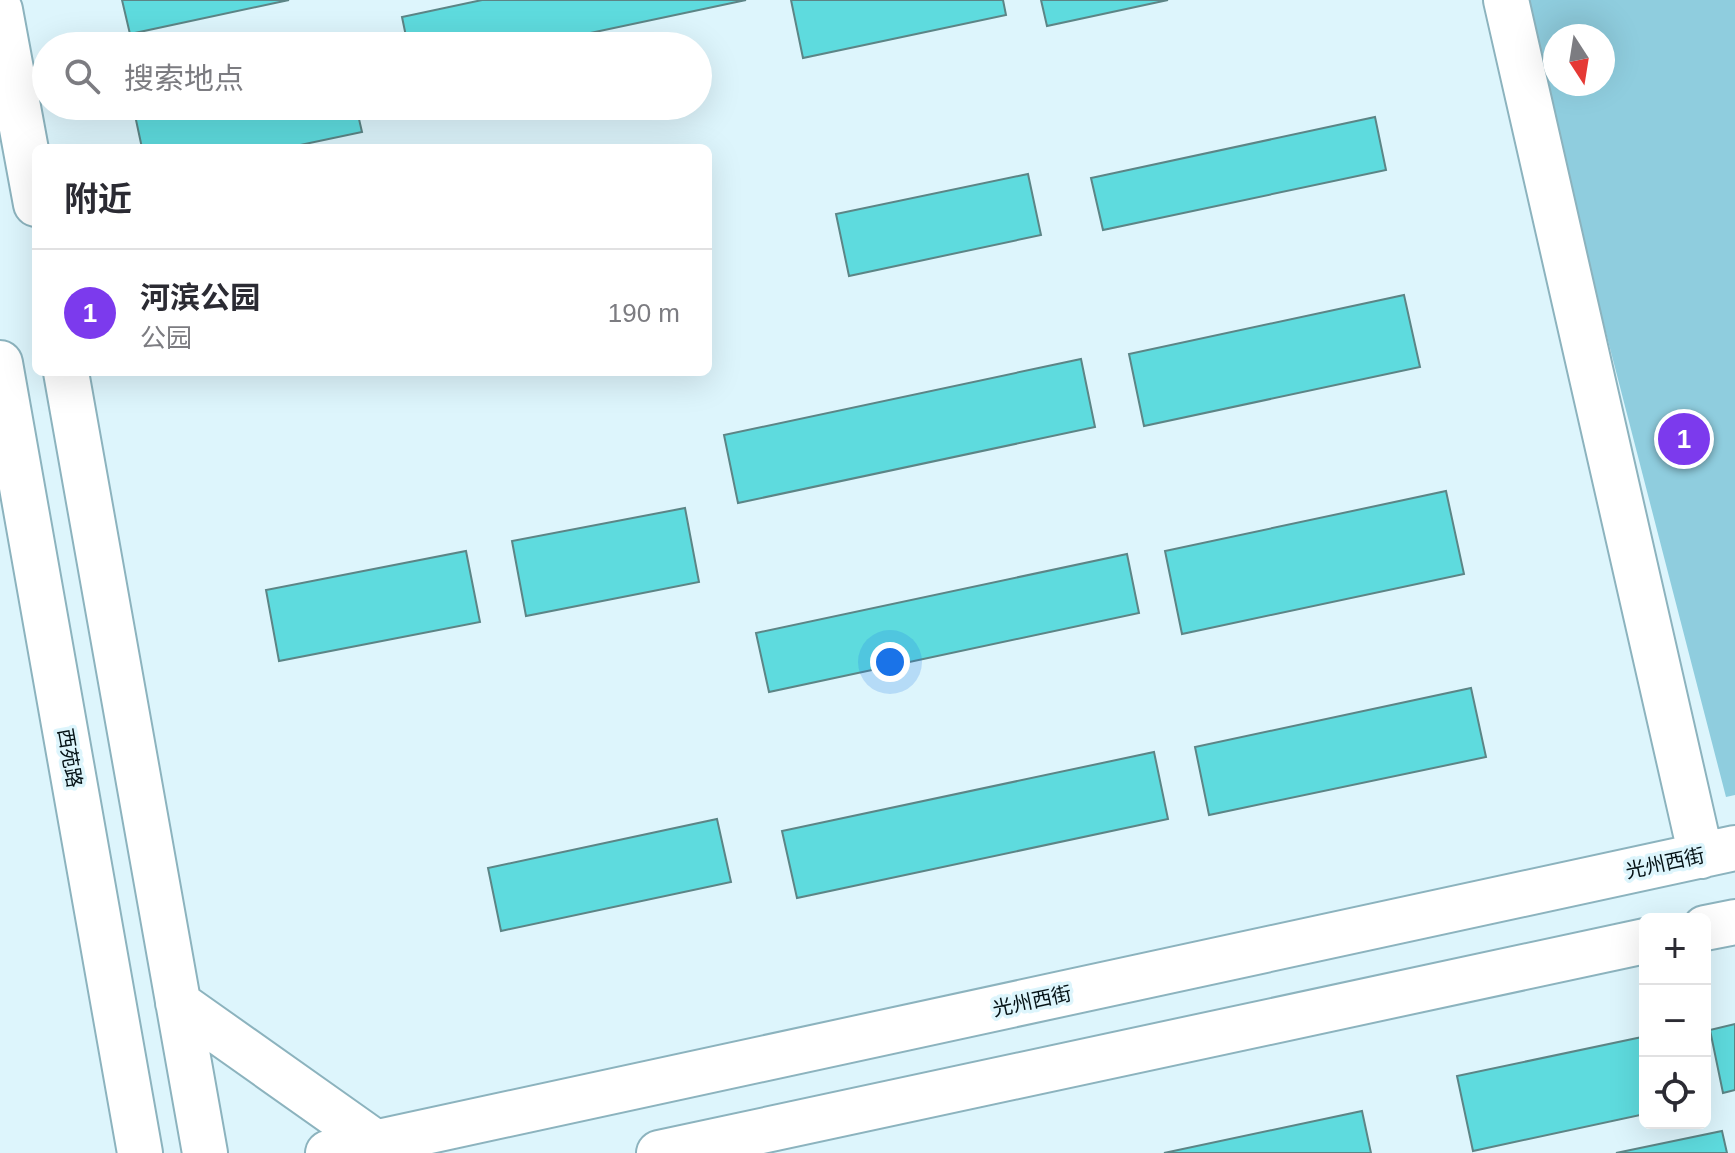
<!DOCTYPE html>
<html lang="zh">
<meta charset="utf-8">
<style>
body{margin:0;font-family:Helvetica,"Noto Sans SC",sans-serif;background:#f7f7f7;color:#2b2b33}
.controls{position:absolute;right:24px;bottom:24px;display:grid;overflow:hidden;border-radius:12px;box-shadow:0 8px 32px #0002}
.controls button{width:72px;height:72px;display:grid;place-items:center;padding:0;border:0;border-bottom:2px solid #e1e1e2;background:#fff;color:#2b2b33;font:40px sans-serif}
.compass{position:absolute;left:1543px;top:24px;width:72px;height:72px;border-radius:50%;background:#fff;box-shadow:0 8px 32px #0002;rotate:168deg}
.you{position:absolute;left:890px;top:662px;width:28px;height:28px;margin:-20px;border:6px solid #fff;border-radius:50%;background:#1a73e8;box-shadow:0 0 0 12px #1a73e833}
.badge{display:grid;place-items:center;width:52px;height:52px;border-radius:50%;background:#7c3aed;color:#fff;font-size:26px;font-weight:700}
.pin{position:absolute;translate:-50% -50%;border:4px solid #fff;box-shadow:0 2px 8px #0006}
.list{margin:0;padding:0;list-style:none}
h2{display:flex;justify-content:space-between;align-items:center;height:104px;margin:0;padding:0 32px;font-size:34px}
h2 small{font-size:26px;font-weight:400;color:#7c7c81}
.list li{display:grid;grid-template-columns:52px 1fr auto;gap:24px;align-items:center;box-sizing:border-box;height:128px;padding:0 32px;border-top:2px solid #e1e1e2}
.list b{display:block;font-size:30px;white-space:nowrap}
.list p{margin:0;font-size:26px;white-space:nowrap;color:#7c7c81}
.list em{font-size:26px;font-style:normal;color:#7c7c81}
.icon{flex:none;width:44px;height:44px;fill:none;stroke:currentColor;stroke-width:2;stroke-linecap:round;stroke-linejoin:round}
.map{position:relative;flex:none;width:1735px;height:1153px;overflow:hidden}
.search{position:absolute;background:#fff;box-shadow:0 8px 32px #0002;left:32px;top:32px;width:680px;height:88px;display:flex;align-items:center;gap:20px;box-sizing:border-box;padding:0 28px;border-radius:44px;color:#7c7c81;font-size:30px}
.panel{position:absolute;background:#fff;box-shadow:0 8px 32px #0002;left:32px;top:144px;width:680px;height:232px;border-radius:12px}
.map>svg:first-child{display:block}
.green{fill:#8fcdde;fill-rule:evenodd}
.building{fill:#5edbde;stroke:#5c8586;stroke-width:2}
.lines{fill:none;stroke-linecap:round;stroke-linejoin:round}
.secondary-casing{stroke:#8cb3be;stroke-width:48}
.secondary{stroke:#fff;stroke-width:44}
.labels{text-anchor:middle;stroke-width:7;stroke-linejoin:round;paint-order:stroke}
.street-label{font-size:20px;fill:#041115;stroke:#ddf5fc}
</style>
<div class="map">
<svg width="1735" height="1153" viewBox="0 0 1735 1153">
<rect width="100%" height="100%" fill="#ddf5fc"/>
<path class="green" d="M1520 0H1735V795L1726 797ZM1555 36H1603V84H1555Z"/>
<path class="building" d="M122 0H289L130 34Z
M482 0H746L529 46H408L402 17Z
M791 0H1003L1006 15 803 58Z
M1041 0H1168L1047 26Z
M341 34 344 46H284Z
M133 106H356L362 132 286 148H142Z
M1375 117 1386 170 1103 230 1091 178Z
M1028 174 1041 235 849 276 836 214Z
M1404 295 1420 367 1144 426 1129 354Z
M1081 359 1095 427 738 503 724 435Z
M1446 491 1464 574 1182 634 1165 551Z
M685 508 699 582 526 616 512 541Z
M466 551 480 622 279 661 266 590Z
M1127 554 1139 613 769 692 756 633Z
M1471 688 1486 757 1209 815 1195 747Z
M1154 752 1168 819 797 898 782 831Z
M717 819 731 882 501 931 488 868Z
M1735 1024V1090L1723 1093 1710 1030Z
M1642 1037 1645 1114 1473 1151 1457 1076Z
M1362 1111 1371 1153H1164Z
M1722 1131 1727 1153H1616Z"/>
<g class="lines">
<g class="secondary-casing">
<path id="secondary" d="M1506 0 1701 856
M0 10 36 204
M0 363 140 1153
M66 372 205 1153
M1705 928 1735 922
M178 1003 376 1143
M328 1153 1735 848
M659 1153 1645 941"/>
</g>
<use href="#secondary" class="secondary"/>
</g>
<g class="labels">
<g class="street-label">
<text transform="translate(70 758) rotate(80)" y="7">西苑路</text>
<text transform="translate(1665 863) rotate(-12)" y="7">光州西街</text>
<text transform="translate(1032 1001) rotate(-12)" y="7">光州西街</text>
</g>
</g>
</svg>
<div class="controls">
<button>+</button>
<button>−</button>
<button><svg class="icon" aria-label="locate" viewBox="0 0 24 24"><circle cx="12" cy="12" r="6"/><path d="M12 2v4M12 18v4M2 12h4M18 12h4"/></svg></button>
</div>
<svg class="compass" viewBox="-18 -18 36 36"><path d="M0-13l5 13h-10z" fill="#e53935"/><path d="M0 13l5-13h-10z" fill="#7c7c81"/></svg>
<div class="you"></div>
<div class="pin badge" style="left:1684px;top:439px">1</div>
<div class="search"><svg class="icon" aria-label="search" viewBox="0 0 24 24"><circle cx="10" cy="10" r="6"/><path d="M15 15l6 6"/></svg>搜索地点</div>
<section class="panel">
<h2>附近<small></small></h2>
<ul class="list">
<li><span class="badge">1</span><div><b>河滨公园</b><p>公园</p></div><em>190 m</em></li>
</ul>
</section>
</div>
